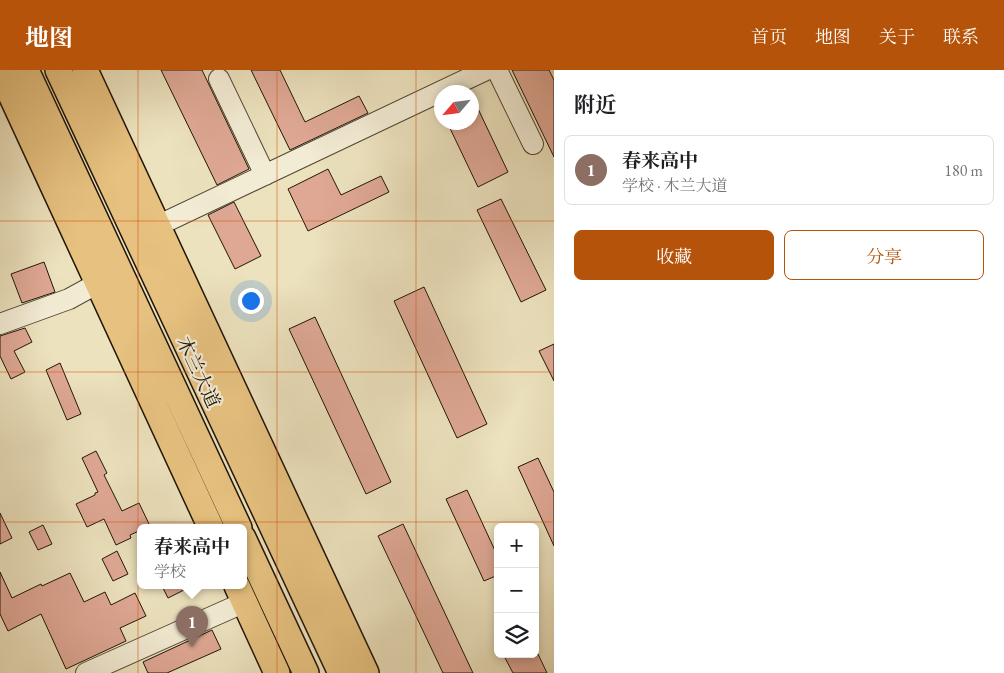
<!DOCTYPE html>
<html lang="zh">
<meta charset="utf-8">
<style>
body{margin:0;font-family:"EB Garamond","Noto Serif SC",serif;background:#f2f2f2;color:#202124}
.controls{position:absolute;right:15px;bottom:15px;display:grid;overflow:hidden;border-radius:8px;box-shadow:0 2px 8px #0003}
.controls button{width:45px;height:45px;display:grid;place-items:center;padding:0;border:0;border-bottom:1px solid #e0e0e0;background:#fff;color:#202124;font:25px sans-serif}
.compass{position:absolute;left:434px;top:15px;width:45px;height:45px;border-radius:50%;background:#fff;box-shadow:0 2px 8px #0003;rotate:242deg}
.you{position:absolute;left:250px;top:230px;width:18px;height:18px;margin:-12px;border:4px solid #fff;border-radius:50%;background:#1a73e8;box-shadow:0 0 0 8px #1a73e833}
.badge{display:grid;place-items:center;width:32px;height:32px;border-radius:50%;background:#b45309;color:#fff;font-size:16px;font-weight:700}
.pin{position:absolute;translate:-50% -41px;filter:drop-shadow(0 1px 2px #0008)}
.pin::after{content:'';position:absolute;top:26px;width:18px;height:15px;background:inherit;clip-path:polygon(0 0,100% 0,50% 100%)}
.popup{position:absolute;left:137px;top:454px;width:110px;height:65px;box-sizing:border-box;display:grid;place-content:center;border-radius:8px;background:#fff;filter:drop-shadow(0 1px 4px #0005);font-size:16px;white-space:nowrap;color:#757577}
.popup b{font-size:19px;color:#202124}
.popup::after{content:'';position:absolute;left:50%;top:100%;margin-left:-10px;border:10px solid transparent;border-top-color:#fff}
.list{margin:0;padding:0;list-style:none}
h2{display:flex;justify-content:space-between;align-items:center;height:65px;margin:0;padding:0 20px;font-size:21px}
h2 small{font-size:16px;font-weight:400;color:#757577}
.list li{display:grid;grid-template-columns:32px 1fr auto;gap:15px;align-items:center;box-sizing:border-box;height:70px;margin:0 10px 10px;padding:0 10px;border:1px solid #e0e0e0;border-radius:8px}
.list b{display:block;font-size:19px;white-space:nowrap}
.list p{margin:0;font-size:16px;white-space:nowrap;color:#757577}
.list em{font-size:16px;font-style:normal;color:#757577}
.actions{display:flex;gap:10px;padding:15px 20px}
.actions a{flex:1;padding:11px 0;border:1px solid #b45309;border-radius:8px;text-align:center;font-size:18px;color:#b45309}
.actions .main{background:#b45309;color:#fff}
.icon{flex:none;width:28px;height:28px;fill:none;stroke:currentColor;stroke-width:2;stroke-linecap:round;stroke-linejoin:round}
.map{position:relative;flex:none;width:554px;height:603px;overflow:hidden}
header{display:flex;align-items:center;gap:30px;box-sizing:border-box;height:70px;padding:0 25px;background:#b45309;color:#fff}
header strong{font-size:24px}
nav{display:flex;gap:28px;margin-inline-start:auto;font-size:18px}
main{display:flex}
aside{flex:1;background:#fff}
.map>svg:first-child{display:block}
.building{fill:#dfa895;stroke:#201507}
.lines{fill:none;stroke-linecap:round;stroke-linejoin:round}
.minor-casing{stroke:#534835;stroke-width:22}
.major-casing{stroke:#201507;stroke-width:28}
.minor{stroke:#f3ecd5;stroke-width:20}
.major{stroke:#e6c17f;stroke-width:25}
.grid{fill:none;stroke:#d4520c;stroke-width:1;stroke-opacity:0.55}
.labels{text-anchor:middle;stroke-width:4.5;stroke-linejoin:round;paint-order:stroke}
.street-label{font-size:19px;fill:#201507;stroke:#f3ecd5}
</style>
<header>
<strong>地图</strong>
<nav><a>首页</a><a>地图</a><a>关于</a><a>联系</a></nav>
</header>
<main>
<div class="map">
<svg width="554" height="603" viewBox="0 0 554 603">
<rect width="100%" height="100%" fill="#ece2be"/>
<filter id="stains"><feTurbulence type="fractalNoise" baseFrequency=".004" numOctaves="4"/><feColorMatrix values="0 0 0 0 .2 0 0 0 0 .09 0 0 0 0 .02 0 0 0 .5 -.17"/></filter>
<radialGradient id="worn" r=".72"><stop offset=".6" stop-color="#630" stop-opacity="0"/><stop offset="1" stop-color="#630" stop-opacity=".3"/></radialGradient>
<path class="building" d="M161 0H202L249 99 217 115Z
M251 0H280L305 52 359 26 368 43 290 80Z
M512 0H549L554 10V87Z
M472 26 508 102 478 117 447 52H472Z
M328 99 341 125 381 106 389 122 308 161 288 119Z
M501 129 546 220 521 232 477 140Z
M234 132 261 186 235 199 208 145Z
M44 192 55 222 22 233 11 204Z
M424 217 487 354 457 368 394 231Z
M315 247 391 412 366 424 289 259Z
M25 258 32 272 14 281 25 302 11 309 0 286V266Z
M554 274V311L539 281Z
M60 293 81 344 67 350 46 300Z
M96 381 107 403 104 405 122 441 139 433 150 456 141 458V460L130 465 131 468 116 475 104 449 87 457 76 434 95 425V423L98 422 82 388Z
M538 388 554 422V476L518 397Z
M467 420 498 487V505L484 511 446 429Z
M0 443 12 468 0 474Z
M403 454 473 603H443L378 466Z
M43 455 52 474 38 480 29 462Z
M117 481 128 504 113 511 102 489Z
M0 502 12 528 41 514 42 516 70 503 84 532 105 522 111 535 135 523 146 546 120 558 126 571 66 599 41 544 8 561 0 544Z
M162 516H192L168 528Z
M212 560 221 579 167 603H148L143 592Z
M503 584H538L547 603H513Z"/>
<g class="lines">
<g class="minor-casing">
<path id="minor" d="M497 0 533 74
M219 9 265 105
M157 156 486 0
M0 254 69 229 111 206
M86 603 245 532"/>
</g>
<g class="major-casing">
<path id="major" d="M26 0 239 458
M58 0 341 603
M85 0 366 603
M0 1 211 458
M243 468 306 603
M237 516 277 603"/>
</g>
<use href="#minor" class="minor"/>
<use href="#major" class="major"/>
</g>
<path class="grid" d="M138 0V603M277 0V603M416 0V603M0 151H554M0 302H554M0 452H554"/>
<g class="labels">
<g class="street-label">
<text transform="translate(199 302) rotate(65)" y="7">木兰大道</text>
</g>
</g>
<rect width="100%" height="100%" filter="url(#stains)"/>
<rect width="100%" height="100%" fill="url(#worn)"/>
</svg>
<div class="controls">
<button>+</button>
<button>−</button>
<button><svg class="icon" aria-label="layers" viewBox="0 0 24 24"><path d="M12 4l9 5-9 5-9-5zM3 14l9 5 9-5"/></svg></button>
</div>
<svg class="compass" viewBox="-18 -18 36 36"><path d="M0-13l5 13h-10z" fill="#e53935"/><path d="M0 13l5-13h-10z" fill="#757577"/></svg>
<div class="you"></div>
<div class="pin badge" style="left:192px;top:577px;background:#8d6e63">1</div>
<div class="popup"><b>春来高中</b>学校</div>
</div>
<aside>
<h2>附近<small></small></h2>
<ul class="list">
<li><span class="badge" style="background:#8d6e63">1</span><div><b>春来高中</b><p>学校 · 木兰大道</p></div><em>180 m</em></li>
</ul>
<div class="actions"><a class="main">收藏</a><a>分享</a></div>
</aside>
</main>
